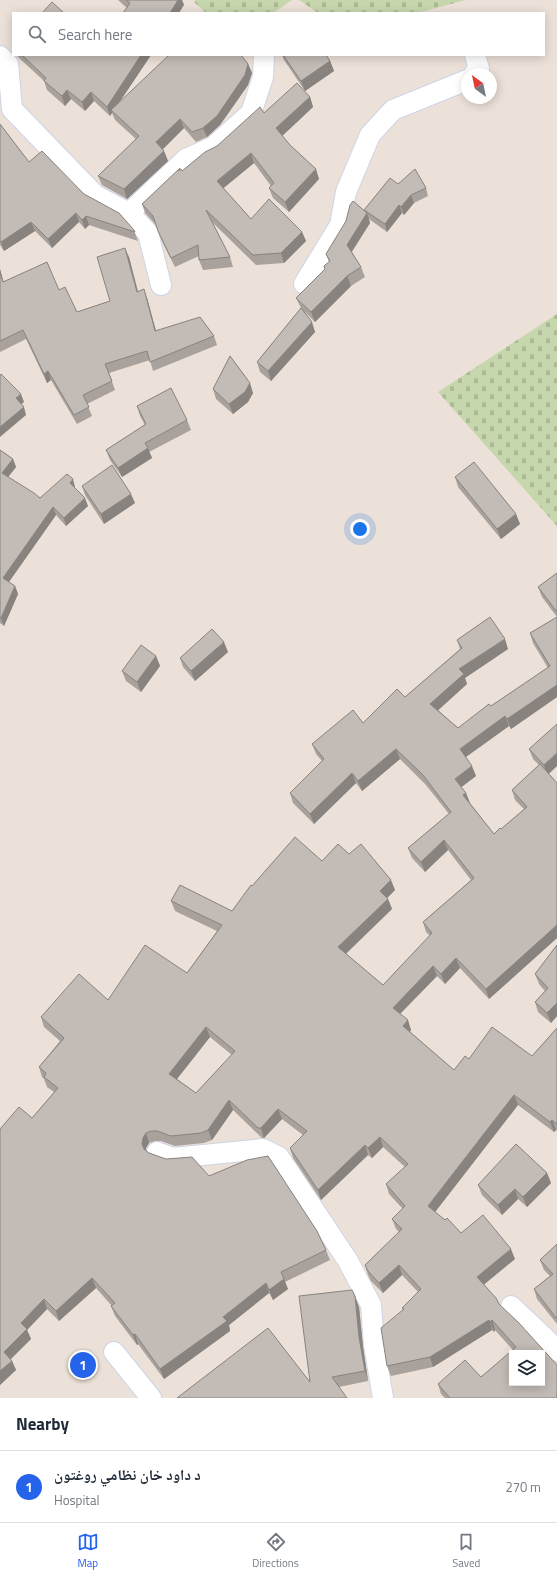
<!DOCTYPE html>
<meta charset="utf-8">
<style>
body{margin:0;font-family:"Titillium Web","Noto Naskh Arabic",sans-serif;background:#f2f2f3;color:#1f2937}
.controls{position:absolute;right:12px;bottom:12px;display:grid;overflow:hidden;border-radius:0px;box-shadow:0 2px 10px #0003}
.controls button{width:36px;height:36px;display:grid;place-items:center;padding:0;border:0;border-bottom:1px solid #e0e1e3;background:#fff;color:#1f2937;font:20px sans-serif}
.compass{position:absolute;left:461px;top:68px;width:36px;height:36px;border-radius:50%;background:#fff;box-shadow:0 2px 10px #0003;rotate:327deg}
.you{position:absolute;left:360px;top:529px;width:14px;height:14px;margin:-10px;border:3px solid #fff;border-radius:50%;background:#1a73e8;box-shadow:0 0 0 6px #1a73e833}
.badge{display:grid;place-items:center;width:26px;height:26px;border-radius:50%;background:#2563eb;color:#fff;font-size:13px;font-weight:700}
.pin{position:absolute;translate:-50% -50%;border:2px solid #fff;box-shadow:0 1px 4px #0006}
.list{margin:0;padding:0;list-style:none}
h2{display:flex;justify-content:space-between;align-items:center;height:52px;margin:0;padding:0 16px;font-size:17px}
h2 small{font-size:13px;font-weight:400;color:#747a83}
.list li{display:grid;grid-template-columns:26px 1fr auto;gap:12px;align-items:center;box-sizing:border-box;height:72px;padding:0 16px;border-top:1px solid #e0e1e3}
.list b{display:block;font-size:15px;white-space:nowrap}
.list p{margin:0;font-size:13px;white-space:nowrap;color:#747a83}
.list em{font-size:13px;font-style:normal;color:#747a83}
.icon{flex:none;width:22px;height:22px;fill:none;stroke:currentColor;stroke-width:2;stroke-linecap:round;stroke-linejoin:round}
.map{position:relative;flex:none;width:557px;height:1398px;overflow:hidden}
.search{position:absolute;background:#fff;box-shadow:0 2px 10px #0003;left:12px;right:12px;top:12px;height:44px;display:flex;align-items:center;gap:10px;box-sizing:border-box;padding:0 14px;border-radius:0px;color:#747a83;font-size:15px}
.sheet{height:124px;background:#fff}
nav{display:flex;justify-content:space-around;align-items:center;box-sizing:border-box;height:56px;border-top:1px solid #e0e1e3;background:#fff;font-size:11px;color:#747a83}
nav a{display:grid;justify-items:center;gap:2px}
nav .on{color:#2563eb}
.map>svg:first-child{display:block}
.cemetery{fill:url(#cemetery-stones)}
.lines{fill:none;stroke-linecap:round;stroke-linejoin:round}
.street-casing{stroke:#cdd4e3;stroke-width:22}
.street{stroke:#fff;stroke-width:20}
.wall{fill:#a8a19c;fill-rule:evenodd}
.shaded-wall{fill:#88837f}
.building{fill:#c3bbb5;stroke:#88837f;fill-rule:evenodd}
</style>
<div class="map">
<svg width="557" height="1398" viewBox="0 0 557 1398">
<defs>
<pattern id="cemetery-stones" width="16" height="16" patternUnits="userSpaceOnUse"><rect width="16" height="16" fill="#c7d7ad"/><path d="M2 7V4a2 2 0 0 1 4 0v3zM10 15v-3a2 2 0 0 1 4 0v3z" fill="#abb995"/></pattern>
</defs>
<rect width="100%" height="100%" fill="#ece1d8"/>
<path class="cemetery" d="M195 0H292L273 13H206L194 2Z
M299 0H466L417 13H318Z
M557 314V526L438 392Z"/>
<g class="lines">
<g class="street-casing">
<path id="street" d="M0 56 8 64 12 109 95 195 129 213 148 233 161 285
M474 74 479 69 475 55
M129 213 186 159 213 147 251 113 263 77 264 55
M304 284 340 225 346 192 370 135 393 110 467 80
M157 1152 173 1158 263 1149 279 1157 348 1261 371 1305 374 1345 383 1398
M511 1306 545 1338 557 1351
M114 1352 151 1398"/>
</g>
<use href="#street" class="street"/>
</g>
<path class="wall" d="M118 0H182L184 5 127 8Z
M16 55H151L118 104 248 64 252 73 248 85 220 125 207 137 196 142 184 128 163 149 168 161 127 199 102 185 98 176 136 139 115 120 112 113 110 116 94 101 85 111 71 99 65 106 47 90 44 81Z
M282 55H326L330 61 334 71 305 91 284 60Z
M310 97 313 107 282 136 290 145 319 179 289 212 273 198 269 188 271 186 254 163 223 188 251 219 302 232 306 241 284 263 256 265 212 222 230 257 233 267 203 270 199 260V256L175 267 162 241 156 225 145 213 142 204 180 169 182 171 264 113Z
M0 124 29 162 84 194 134 230 138 241 89 225 85 229 79 222 52 248 35 231 4 251 0 245Z
M398 184 426 188 428 196 414 203 404 215 402 213 387 232 369 219 370 223 352 252 361 267 365 277 351 286 315 322 305 312 315 332 271 381 260 372 257 362 301 308 296 298 325 269 324 266 329 262 326 254 364 211V210Z
M129 257 138 291 147 298 156 330 214 336 217 345 153 371 150 360 109 373 115 390 87 404 92 416 77 424 51 380 47 383 26 339 0 352V269L3 281 59 290 77 312 110 301Z
M213 389 253 393 248 402 233 414 216 399Z
M137 406 187 420 191 430 149 452 152 458 122 477 110 460 106 450 145 425 140 416Z
M0 450 13 459 16 467 8 477 40 498 75 487V488L88 506 66 526 56 515 9 582 15 586 18 594 4 626 0 623Z
M455 477 516 514 520 524 501 539 458 487Z
M82 486 135 503 104 524 85 495Z
M557 573V697L511 729 509 726 466 757 476 776 461 787 466 793 470 803 494 834 501 829 524 809 515 800 512 790 539 765 533 759 529 749 557 766 549 774 557 783V938L489 999 460 968 445 984 437 976 400 1014 411 1030 410 1032 454 1070 469 1059 532 1056 557 1028V1131L556 1130 554 1132 518 1105 435 1212 461 1233 515 1259 484 1284 499 1304 557 1398H445L441 1394 438 1384 481 1377 513 1350 495 1330 494 1332 492 1330 433 1367 391 1376 387 1366 403 1310 402 1308 418 1292 402 1275 383 1293 371 1281 368 1275 365 1265 399 1232 396 1229 392 1219 403 1209 389 1194 386 1184 405 1167 383 1147 372 1158 368 1155 321 1200 293 1158 290 1148 303 1135 282 1119 264 1138H262L233 1110 212 1140 204 1143 175 1146 161 1141H155L149 1143 146 1148V1150L149 1153 209 1176 326 1250 330 1260 285 1282 288 1289 273 1300 269 1293 229 1325 230 1331 164 1379 138 1344 137 1345 115 1316 111 1306H112L96 1288 59 1321 47 1309 27 1330 31 1339 10 1359 12 1361 16 1370 0 1385 32 1118 54 1092 47 1087 44 1079 42 1077 39 1067 60 1041 44 1027 41 1017 108 1000 187 973 217 931 175 911 171 901 232 911 252 886 322 861 349 854 395 890 387 898 388 899 392 909 346 954 383 985 430 936 426 932 423 922 471 880 448 850 425 872 412 858 408 848 449 814 426 785 400 759 362 791 356 783 314 824 293 803 290 793 322 761 316 754 312 744 363 723 405 697 460 649 457 640 508 649 465 678 467 684 438 710 458 728 548 668 533 643 530 633 557 617 542 597 538 587ZM210 1037 232 1055 196 1093 177 1079Z
M228 652 195 681 183 667 180 658Z
M156 656 160 666 141 692 126 681 122 671Z
M557 945V1016L551 1023 538 1012 535 1002 545 991 539 984 535 974Z
M547 1173 551 1183 527 1207 518 1199 502 1215 482 1195 478 1185Z
M557 1244V1324L537 1299 534 1289 550 1276 544 1270 540 1260Z
M359 1307 363 1347 368 1381 339 1387 310 1382Z"/>
<path class="shaded-wall" d="M178 0H182L184 5 179 13H170Z
M141 55H151L113 112 111 110 112 113 110 116 107 107Z
M330 61 334 71 305 91 301 81Z
M248 64 252 73 248 85 220 125 207 137 203 128Z
M67 90 71 99 65 106 62 96Z
M91 92 94 101 85 111 82 102Z
M310 97 313 107 280 138 276 128Z
M180 119 184 128 160 152 156 142Z
M164 151 168 161 127 199 124 189Z
M251 153 254 163 220 191 217 181Z
M316 169 319 179 289 212 285 202Z
M411 195 414 203 404 215 401 207Z
M399 205 402 213 387 232 385 224Z
M76 213 79 222 52 248 48 239Z
M367 213 370 223 350 254 347 245Z
M86 216 89 225 85 229 82 220Z
M31 222 35 231 4 251 1 242Z
M302 232 306 241 284 263 281 253Z
M125 248 129 257 140 301 137 292Z
M0 269 6 291 3 282 0 272Z
M347 276 351 286 315 322 311 312Z
M144 289 147 298 158 340 155 331Z
M312 322 315 332 271 381 268 371Z
M48 371 51 380 47 383 44 374Z
M250 383 253 393 248 402 233 414 229 404Z
M21 394 24 402 19 406 16 398Z
M24 407 26 415 0 437V427Z
M148 448 152 458 122 477 118 468Z
M13 459 16 467 5 481 2 473Z
M73 479 75 487 73 491 70 483Z
M131 494 135 503 104 524 101 514Z
M85 498 88 506 66 526 64 518Z
M53 507 56 515 6 586 3 578Z
M516 514 520 524 501 539 497 529Z
M15 586 18 594 4 626 1 618Z
M505 639 508 649 465 678 467 684 434 714 430 704 459 669Z
M224 642 228 652 195 681 191 671Z
M156 656 160 666 141 692 137 682Z
M557 685V697L511 729 507 719Z
M505 716 509 726 463 759 460 749Z
M396 749 400 759 362 791 358 781Z
M557 753V766L547 775 544 765Z
M472 766 476 776 459 789 455 779Z
M352 773 356 783 314 824 310 814Z
M466 793 470 803 463 795Z
M444 840 448 850 425 872 421 862Z
M391 880 395 890 384 901 380 891Z
M388 899 392 909 342 957 338 947Z
M557 925V938L489 999 486 989Z
M456 958 460 968 445 984 441 974Z
M433 966 437 976 396 1018 393 1008Z
M557 1003V1016L551 1023 547 1013Z
M408 1020 411 1030 407 1036 403 1026Z
M206 1027 210 1037 173 1084 169 1074Z
M514 1095 518 1105 432 1216 428 1206Z
M229 1100 233 1110 212 1140 208 1130Z
M278 1109 282 1119 264 1138 261 1128Z
M552 1120 556 1130 554 1132 550 1122Z
M146 1133 149 1143 146 1148V1154L142 1144 143 1138Z
M380 1137 383 1147 372 1158 368 1148Z
M365 1145 368 1155 321 1200 318 1190Z
M547 1173 551 1183 527 1207 523 1197Z
M515 1189 518 1199 502 1215 498 1205Z
M511 1249 515 1259 481 1287 477 1277Z
M399 1265 402 1275 383 1293 379 1283Z
M92 1278 96 1288 59 1321 56 1311Z
M284 1279 288 1289 273 1300 269 1290Z
M266 1283 269 1293 229 1325 230 1331 164 1379 160 1369 223 1317Z
M355 1296 359 1307 363 1347 368 1381 365 1371 359 1337Z
M44 1299 47 1309 27 1330 31 1339 8 1362 4 1352 21 1323Z
M489 1320 492 1330 433 1367 430 1357Z
M492 1320 495 1330 494 1332 490 1322Z
M135 1334 138 1344 137 1345 133 1335Z
M12 1361 16 1370 0 1385V1371Z"/>
<path class="building" d="M126 0H178L170 13H123L130 3Z
M52 2 64 13H42Z
M22 55H141L107 107 91 92 82 102 67 90 62 96 44 81 46 78Z
M169 55H241L248 64 245 75 217 116 203 128 192 132 180 119 156 142 164 151 124 189 98 176 139 136 111 110Z
M283 55H326L330 61 301 81Z
M297 83 310 97 276 128 290 145 316 169 285 202 269 188 274 183 251 153 217 181 251 219 269 199 302 232 281 253 253 255 206 210 230 257 199 260 198 245 171 258 158 231 153 216 142 204 180 168 178 171 181 169 182 171 205 152 217 146 260 107 264 113Z
M0 124 29 162 42 151 84 194 119 213 134 230 135 232 86 216 82 220 76 213 48 239 31 222 1 242 0 241Z
M415 169 426 188 411 195 401 207 399 205 385 224 364 210 390 178 398 184Z
M353 201 367 213 347 245 361 267 347 276 311 312 296 298 325 269 324 266 330 261 326 254 346 221 350 205Z
M125 248 137 292 144 289 155 331 200 317 214 336 150 362 147 351 105 364 112 381 83 395 89 407 74 415 48 371 44 374 23 330 0 341V272L3 282 47 262 59 290 65 287 77 312 110 301 97 257Z
M301 308 312 322 268 371 257 362Z
M230 356 250 383 245 392 229 404 213 389Z
M1 374 21 394 16 398 24 407 0 427V376Z
M171 388 187 420 145 443 148 448 118 468 106 450 146 424 137 406Z
M0 450 13 459 2 473 34 493 40 498 67 474 73 479 70 483 85 498 64 518 53 507 3 578 15 586 1 618H0Z
M474 462 516 514 497 529 455 477Z
M112 465 131 494 101 514 82 486Z
M557 573V612L538 587Z
M490 617 505 639 459 669 464 674 430 704 458 728 489 704 491 706 550 666 530 633 557 617V685L507 719 505 716 460 749 472 766 455 779 466 793 463 795 494 834 500 828 501 829 527 807 512 790 540 764 557 783V925L486 989 456 958 441 974 433 966 393 1008 408 1020 403 1026 454 1070 465 1056 469 1059 492 1027 532 1056 557 1028V1124L552 1120 550 1122 514 1095 428 1206 445 1220 447 1218 461 1233 483 1215 511 1249 477 1277 496 1298 499 1304 519 1323 557 1365V1398H450L438 1384 465 1360 481 1377 516 1347 492 1320 490 1322 489 1320 430 1357 387 1366 381 1328 404 1309 402 1308 421 1289 399 1265 379 1283 368 1271 365 1265 402 1229 392 1219 405 1206 386 1184 408 1164 380 1137 368 1148 365 1145 318 1190 290 1148 307 1131 278 1109 261 1128H258L229 1100 208 1130 201 1133 171 1136 157 1131H151L146 1133 143 1138 142 1144 144 1149 149 1153 166 1159 192 1157 209 1176 247 1160 268 1156 317 1231 326 1250 281 1272 284 1279 269 1290 266 1283 223 1317 227 1321 160 1369 135 1334 133 1335 111 1306 115 1303 92 1278 56 1311 44 1299 21 1323 27 1329 4 1352 12 1361 0 1371V1129L19 1107 32 1118 58 1088 44 1077 46 1073 39 1067 64 1038 41 1017 79 974 108 1000 145 945 187 973 222 925 171 901 180 885 232 911 251 885 252 886 295 837 322 861 338 844 349 854 361 844 391 880 380 891 388 899 338 947 383 985 432 933 423 922 474 878 444 840 421 862 408 848 451 812 423 775 396 749 358 781 352 773 310 814 290 793 324 759 312 744 353 710 363 723 397 689 405 697 462 648 457 640ZM206 1027 235 1051 196 1093 169 1074ZM512 1353H542V1383H512Z
M212 629 224 642 191 671 180 658Z
M141 645 156 656 137 682 122 671Z
M557 724V753L544 765 529 749Z
M557 945V1003L547 1013 535 1002 548 988 535 974Z
M516 1144 547 1173 523 1197 515 1189 498 1205 478 1185Z
M557 1244V1319L534 1289 553 1274 540 1260Z
M352 1290 355 1296 359 1337 365 1371 332 1377 347 1398H177L268 1328 310 1382 299 1296Z"/>
</svg>
<div class="controls">
<button><svg class="icon" aria-label="layers" viewBox="0 0 24 24"><path d="M12 4l9 5-9 5-9-5zM3 14l9 5 9-5"/></svg></button>
</div>
<svg class="compass" viewBox="-18 -18 36 36"><path d="M0-13l5 13h-10z" fill="#e53935"/><path d="M0 13l5-13h-10z" fill="#747a83"/></svg>
<div class="you"></div>
<div class="pin badge" style="left:83px;top:1365px">1</div>
<div class="search"><svg class="icon" aria-label="search" viewBox="0 0 24 24"><circle cx="10" cy="10" r="6"/><path d="M15 15l6 6"/></svg>Search here</div>
</div>
<section class="sheet">
<h2>Nearby<small></small></h2>
<ul class="list">
<li><span class="badge">1</span><div><b>د داود خان نظامي روغتون</b><p>Hospital</p></div><em>270 m</em></li>
</ul>
</section>
<nav>
<a class="on"><svg class="icon" aria-label="map" viewBox="0 0 24 24"><path d="M3 6l6-2 6 2 6-2v14l-6 2-6-2-6 2zM9 4v14M15 6v14"/></svg>Map</a>
<a><svg class="icon" aria-label="directions" viewBox="0 0 24 24"><path d="M12 3l9 9-9 9-9-9zM9 14v-3h6M13 9l2 2-2 2"/></svg>Directions</a>
<a><svg class="icon" aria-label="saved" viewBox="0 0 24 24"><path d="M7 4h10v16l-5-4-5 4z"/></svg>Saved</a>
</nav>
